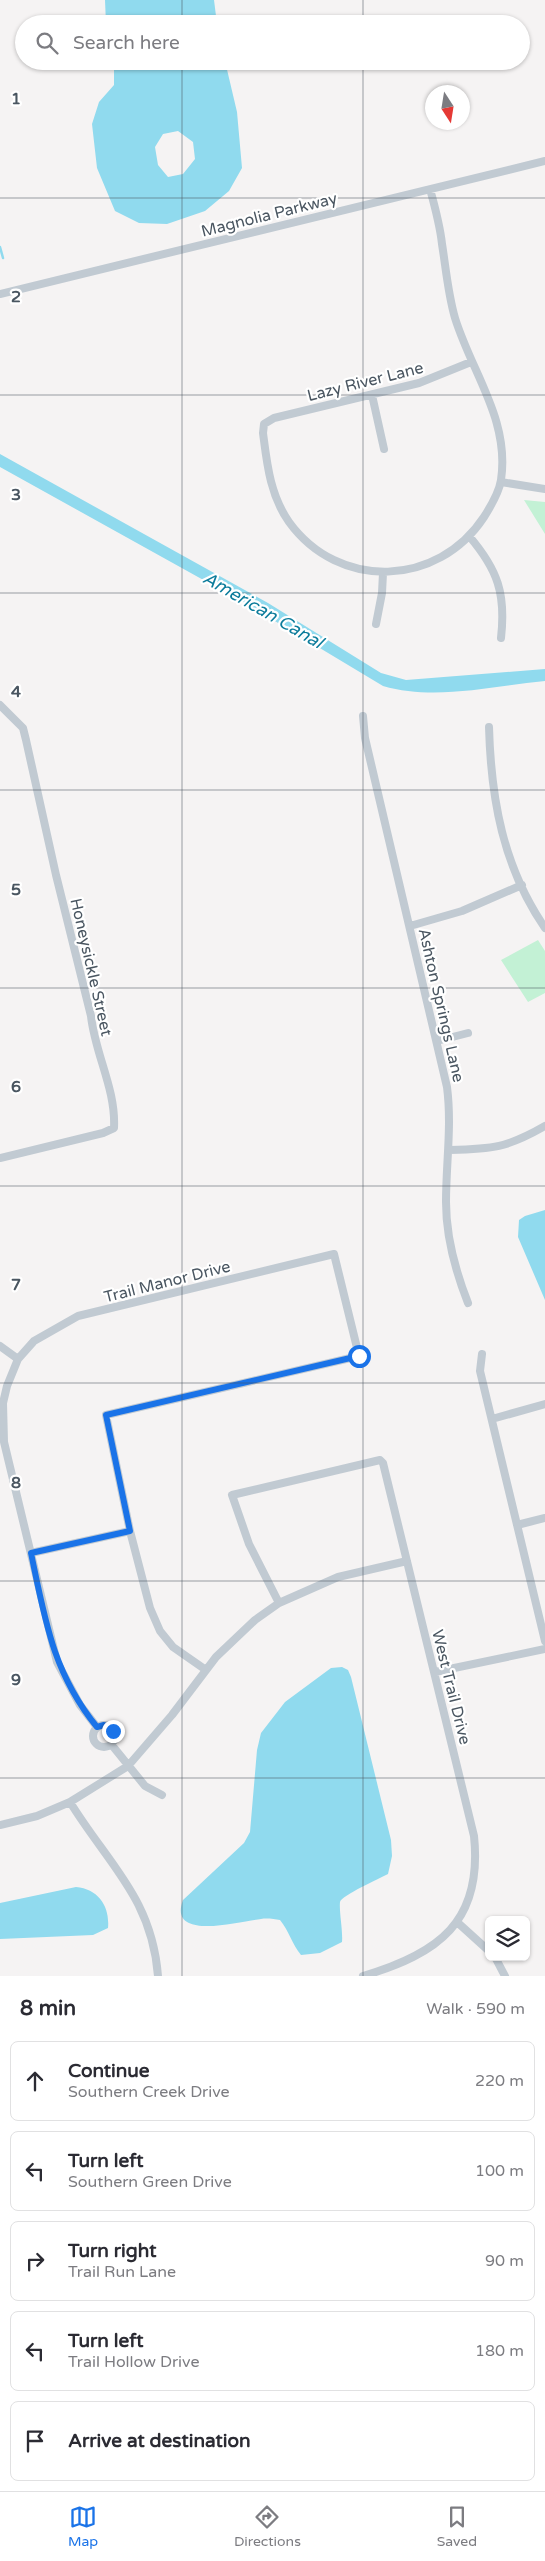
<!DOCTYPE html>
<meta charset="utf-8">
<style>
body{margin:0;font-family:"Varela Round",sans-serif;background:#f7f7f7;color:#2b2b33}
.controls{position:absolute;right:15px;bottom:15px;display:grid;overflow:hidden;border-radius:8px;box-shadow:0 1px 4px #0004}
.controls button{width:45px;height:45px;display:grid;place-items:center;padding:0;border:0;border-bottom:1px solid #e1e1e2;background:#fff;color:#2b2b33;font:25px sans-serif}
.compass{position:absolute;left:425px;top:85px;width:45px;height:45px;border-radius:50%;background:#fff;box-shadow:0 1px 4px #0004;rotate:168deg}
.stop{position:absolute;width:15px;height:15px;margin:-11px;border:4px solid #1a73e8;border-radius:50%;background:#fff}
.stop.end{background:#1a73e8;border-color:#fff;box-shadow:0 1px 5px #0008}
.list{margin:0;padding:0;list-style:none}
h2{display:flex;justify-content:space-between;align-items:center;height:65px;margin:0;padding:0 20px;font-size:21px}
h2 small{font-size:16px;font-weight:400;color:#7c7c81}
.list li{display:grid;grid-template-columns:32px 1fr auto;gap:15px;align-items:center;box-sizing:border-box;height:80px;margin:0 10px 10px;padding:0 10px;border:1px solid #e1e1e2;border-radius:8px}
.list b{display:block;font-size:19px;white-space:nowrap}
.list p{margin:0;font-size:16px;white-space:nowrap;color:#7c7c81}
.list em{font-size:16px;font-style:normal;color:#7c7c81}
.icon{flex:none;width:28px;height:28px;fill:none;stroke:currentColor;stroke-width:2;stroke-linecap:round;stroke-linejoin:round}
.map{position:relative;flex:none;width:545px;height:1976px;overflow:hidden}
.search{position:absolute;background:#fff;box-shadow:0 1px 4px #0004;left:15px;right:15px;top:15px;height:55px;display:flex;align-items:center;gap:12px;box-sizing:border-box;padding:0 18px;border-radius:28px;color:#7c7c81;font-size:19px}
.sheet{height:515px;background:#fff}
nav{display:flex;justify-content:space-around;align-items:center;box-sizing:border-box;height:70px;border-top:1px solid #e1e1e2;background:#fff;font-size:14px;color:#7c7c81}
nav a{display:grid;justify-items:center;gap:2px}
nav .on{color:#1a73e8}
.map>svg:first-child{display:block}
.green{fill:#c3f1d5}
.water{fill:#90daee;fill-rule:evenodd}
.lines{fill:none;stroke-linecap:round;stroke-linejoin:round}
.stream{stroke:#90daee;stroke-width:2.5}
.minor{stroke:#c1cad2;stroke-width:8}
.route{stroke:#1a73e8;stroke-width:6}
.grid{fill:none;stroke:#4a5661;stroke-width:1;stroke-opacity:0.55}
.labels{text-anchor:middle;stroke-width:4.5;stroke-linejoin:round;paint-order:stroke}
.street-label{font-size:16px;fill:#4a5661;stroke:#fff}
.water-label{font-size:18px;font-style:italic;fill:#0c7c9b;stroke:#fff}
.grid-label{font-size:16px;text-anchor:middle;font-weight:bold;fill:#4a5661;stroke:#fff;stroke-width:4.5;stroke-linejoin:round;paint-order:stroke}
</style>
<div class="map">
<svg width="545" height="1976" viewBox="0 0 545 1976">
<rect width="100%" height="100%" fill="#f5f3f3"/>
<path class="green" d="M524 500 545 502V534Z
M538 940 545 951V993L528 1002 501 960Z"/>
<path class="water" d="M105 0H214L217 24H106Z
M114 61H225L237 112 242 168 229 191 205 211 167 224 139 223 115 211 97 168 92 124 99 102 114 85ZM178 131 193 142 195 159 183 174 168 177 158 165 155 147 163 134Z
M0 454 268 603 381 673 406 680 545 669V681C493 686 435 701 383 686L243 602 0 467Z
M545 1210V1300L518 1237 519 1220 525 1216Z
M342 1667 348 1670 351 1677 391 1840 392 1856 388 1874C379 1879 342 1895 340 1902 339 1912 343 1930 342 1942L320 1953 301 1955C292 1944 289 1931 280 1920 274 1919 267 1918 261 1919 241 1921 167 1942 183 1900L244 1843 250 1832 257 1750 261 1733 285 1702 331 1668Z
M76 1887C99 1889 110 1907 108 1928L93 1935 0 1939V1903Z"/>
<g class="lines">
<path class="stream" d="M0 247 3 258"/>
<path class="minor" d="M430 189C435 207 440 225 442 244 446 269 448 294 455 318 472 373 510 420 501 480 499 493 491 506 484 517 438 587 339 591 289 522 270 495 267 464 263 433L264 424 274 418 419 383 471 362
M0 294 545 161
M372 395 384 449
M501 482 545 489
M469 536C498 570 506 594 501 638
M376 624 382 593 383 573
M0 705 23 728 26 740 56 875 91 1016C95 1054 116 1089 114 1128L103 1133 0 1158
M363 716 365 738 447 1087C452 1126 446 1163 446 1202 446 1238 455 1270 468 1303
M489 727C491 799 503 867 545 928
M410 926 462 911 522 885
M437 1041 468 1033
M450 1150C492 1149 507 1148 545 1126
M0 1346 18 1359
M482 1354 480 1371 545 1641
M492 1419 545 1404
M517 1525 545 1518
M31 1553 130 1531
M279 1603 249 1544 232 1495 380 1460 383 1463 474 1836C483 1922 438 1954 363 1976
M435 1672 545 1649
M93 1736a11 11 0 1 1 22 0a11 11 0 1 1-22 0Z
M97 1727 80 1705 57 1662 4 1442 3 1403 7 1386 18 1359 34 1341 78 1316 334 1254 359 1356 106 1415 130 1531 150 1608 160 1631 173 1647 206 1670
M111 1744 145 1786 162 1795
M70 1802C108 1864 152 1898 158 1976
M0 1825 37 1816 70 1802 128 1766 172 1715 216 1657 255 1620 279 1603 338 1577 407 1561
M457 1922 489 1951
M495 1957 505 1976"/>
</g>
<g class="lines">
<path class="route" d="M113 1731 104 1725 97 1727C53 1673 45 1620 31 1553L130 1531 106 1415 359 1356"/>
</g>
<path class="grid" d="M182 0V24M363 0V24M182 61V1976M363 61V1976M0 198H545M0 395H545M0 593H545M0 790H545M0 988H545M0 1186H545M0 1383H545M0 1581H545M0 1778H545"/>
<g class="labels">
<g class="street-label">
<text transform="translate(269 214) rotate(-14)" y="6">Magnolia Parkway</text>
<text transform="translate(365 381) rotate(-14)" y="6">Lazy River Lane</text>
<text transform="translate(92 967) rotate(77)" y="6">Honeysickle Street</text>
<text transform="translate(442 1005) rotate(77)" y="6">Ashton Springs Lane</text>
<text transform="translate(167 1281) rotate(-14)" y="6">Trail Manor Drive</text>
<text transform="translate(452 1687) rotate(76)" y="6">West Trail Drive</text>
</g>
<g class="water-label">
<text transform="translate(263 610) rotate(30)" y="6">American Canal</text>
</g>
</g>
<g class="grid-label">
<text x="16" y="104">1</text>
<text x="16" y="302">2</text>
<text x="16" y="500">3</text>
<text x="16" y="697">4</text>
<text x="16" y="895">5</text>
<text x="16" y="1092">6</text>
<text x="16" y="1290">7</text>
<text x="16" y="1488">8</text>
<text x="16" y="1685">9</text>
</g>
</svg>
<div class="controls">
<button><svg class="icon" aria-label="layers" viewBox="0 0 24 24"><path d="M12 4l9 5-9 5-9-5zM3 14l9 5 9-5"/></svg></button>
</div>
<svg class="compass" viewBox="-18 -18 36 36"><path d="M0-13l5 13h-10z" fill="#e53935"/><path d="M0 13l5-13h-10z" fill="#7c7c81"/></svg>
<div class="stop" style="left:359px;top:1356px"></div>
<div class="stop end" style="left:113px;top:1731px"></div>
<div class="search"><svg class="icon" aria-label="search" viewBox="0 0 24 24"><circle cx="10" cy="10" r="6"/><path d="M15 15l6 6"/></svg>Search here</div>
</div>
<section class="sheet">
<h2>8 min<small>Walk · 590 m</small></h2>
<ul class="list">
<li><svg class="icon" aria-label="ahead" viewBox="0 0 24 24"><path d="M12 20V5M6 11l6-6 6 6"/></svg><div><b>Continue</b><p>Southern Creek Drive</p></div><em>220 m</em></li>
<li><svg class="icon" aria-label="left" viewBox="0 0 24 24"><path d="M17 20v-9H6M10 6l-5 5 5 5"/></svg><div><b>Turn left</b><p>Southern Green Drive</p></div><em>100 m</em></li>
<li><svg class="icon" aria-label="right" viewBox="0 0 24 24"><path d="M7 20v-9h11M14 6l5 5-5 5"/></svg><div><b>Turn right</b><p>Trail Run Lane</p></div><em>90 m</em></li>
<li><svg class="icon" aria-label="left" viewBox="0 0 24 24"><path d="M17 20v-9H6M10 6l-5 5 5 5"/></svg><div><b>Turn left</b><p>Trail Hollow Drive</p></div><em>180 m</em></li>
<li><svg class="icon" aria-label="arrive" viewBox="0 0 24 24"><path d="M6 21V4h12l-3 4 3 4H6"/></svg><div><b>Arrive at destination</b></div></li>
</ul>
</section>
<nav>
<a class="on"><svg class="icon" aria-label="map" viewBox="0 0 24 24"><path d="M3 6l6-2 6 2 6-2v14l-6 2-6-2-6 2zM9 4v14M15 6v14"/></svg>Map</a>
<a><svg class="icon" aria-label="directions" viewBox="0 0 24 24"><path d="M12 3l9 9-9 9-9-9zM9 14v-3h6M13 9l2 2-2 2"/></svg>Directions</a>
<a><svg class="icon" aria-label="saved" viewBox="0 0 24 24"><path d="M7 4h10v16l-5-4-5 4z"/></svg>Saved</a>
</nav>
